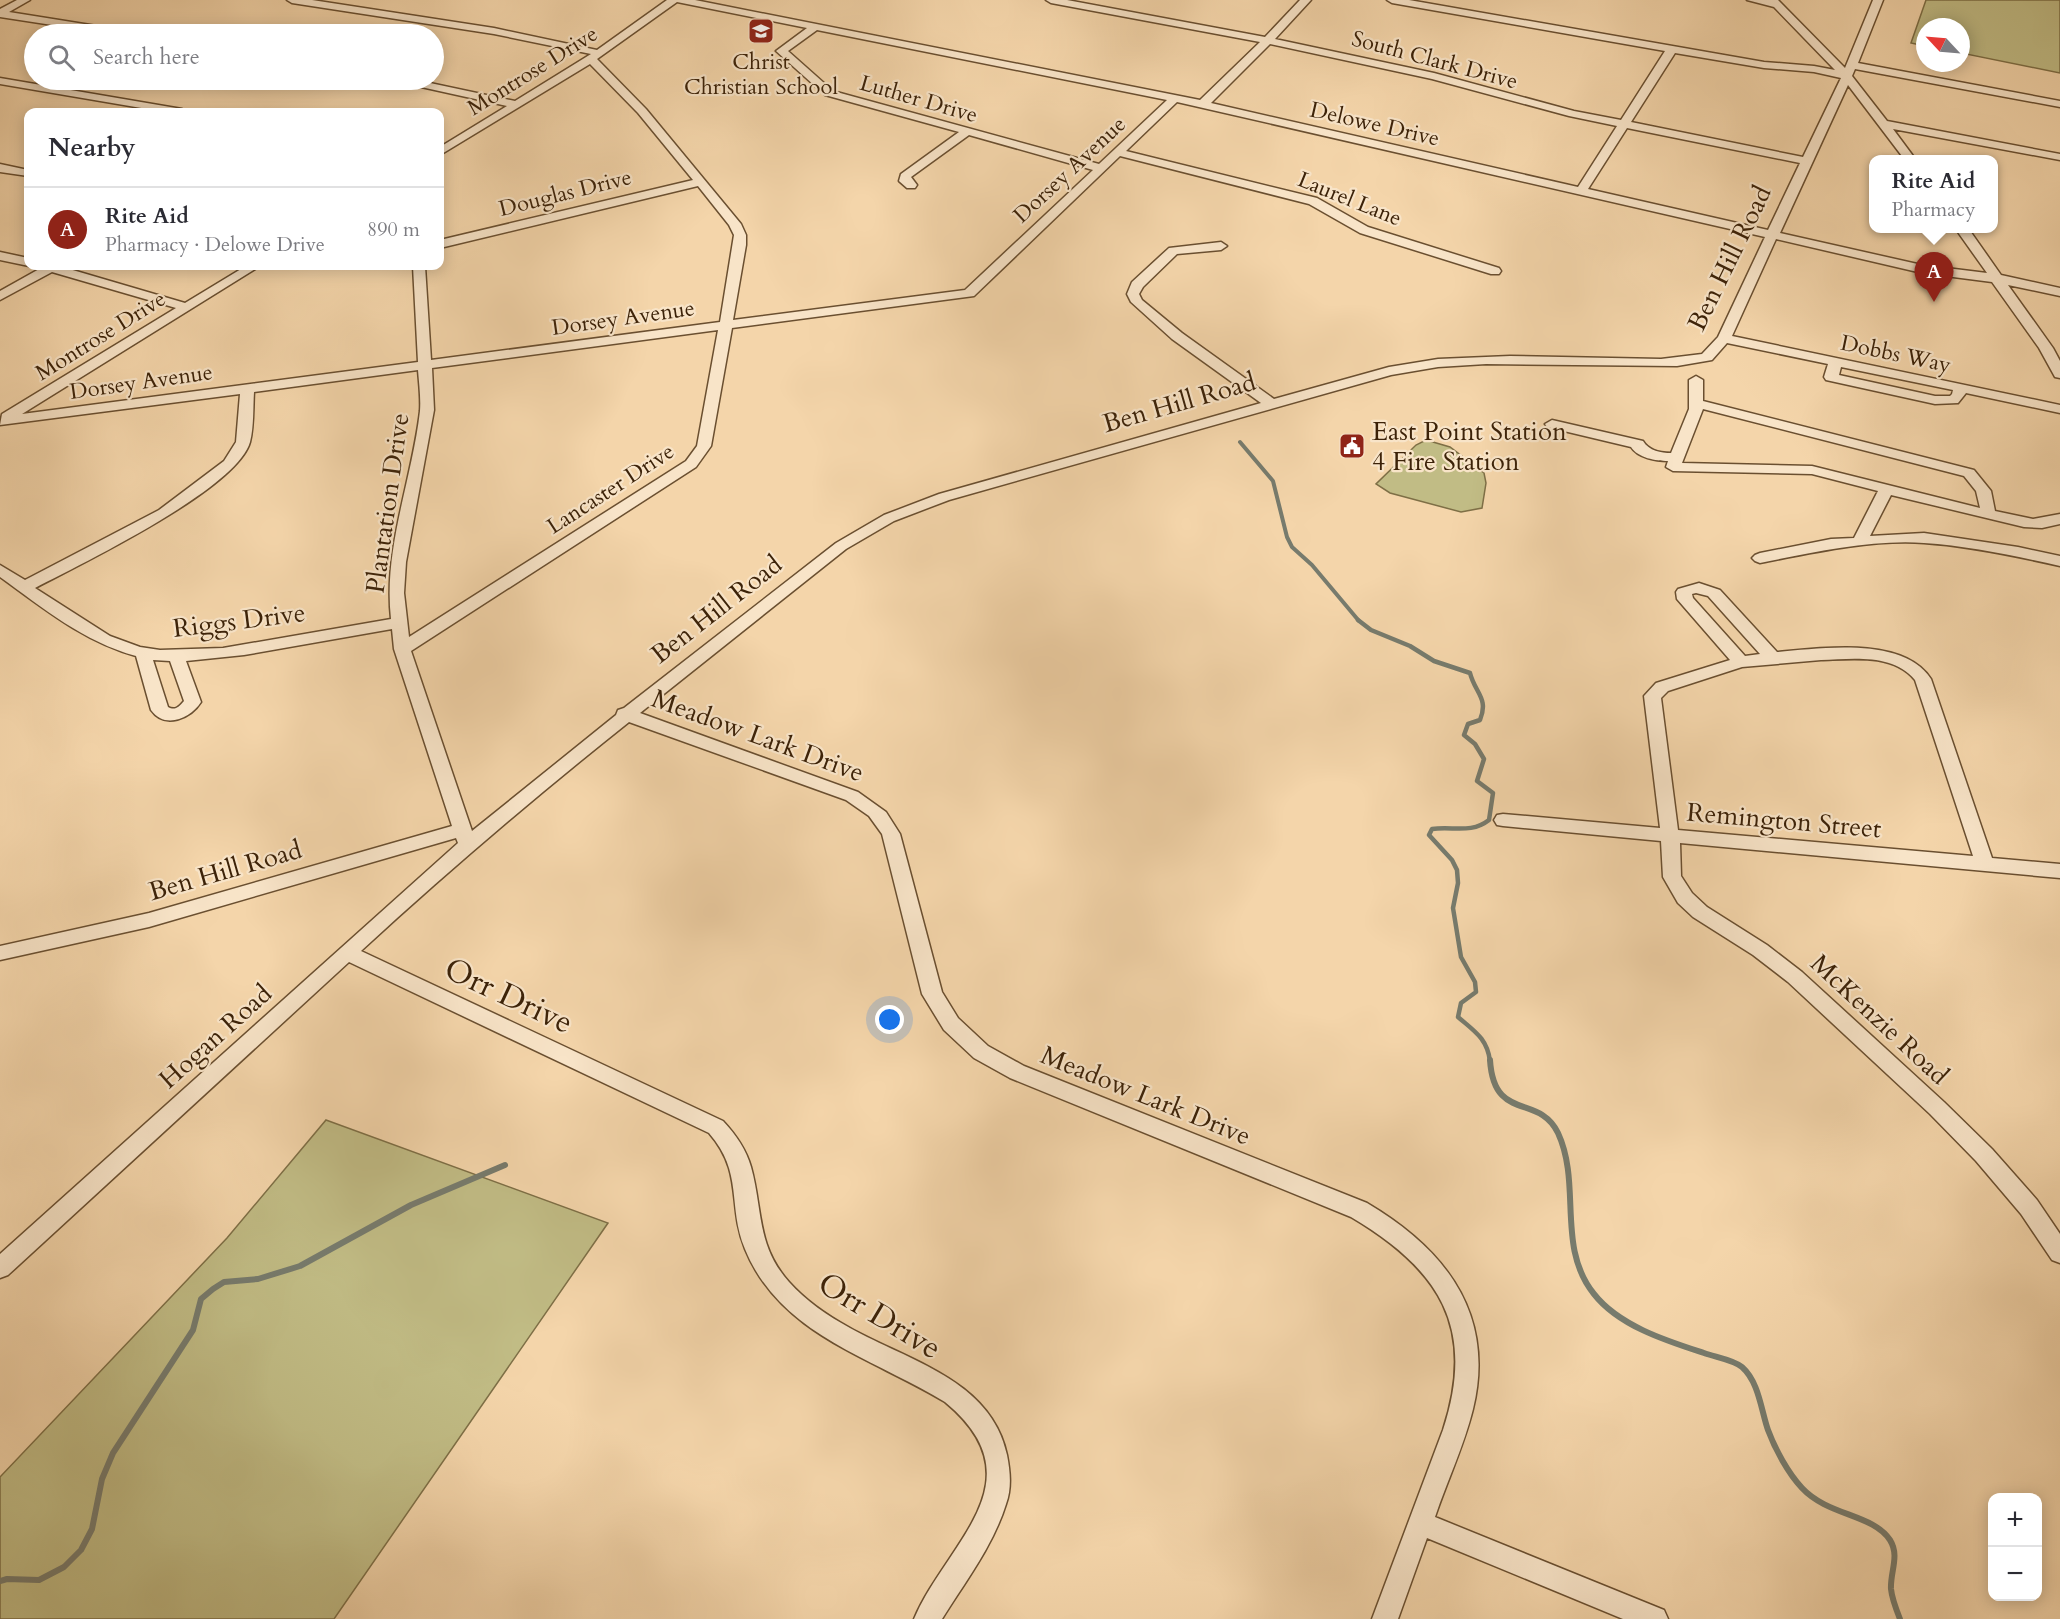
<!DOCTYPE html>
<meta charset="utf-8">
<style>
body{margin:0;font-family:Cardo,serif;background:#f2f2f3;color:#2b2b33}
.controls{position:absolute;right:18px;bottom:18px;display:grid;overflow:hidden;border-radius:12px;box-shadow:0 3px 15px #0003}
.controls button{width:54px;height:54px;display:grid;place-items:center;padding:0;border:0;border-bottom:2px solid #e1e1e2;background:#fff;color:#2b2b33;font:30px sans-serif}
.compass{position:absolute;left:1916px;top:18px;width:54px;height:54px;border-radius:50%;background:#fff;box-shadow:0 3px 15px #0003;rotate:296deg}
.you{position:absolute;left:890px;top:1020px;width:21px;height:21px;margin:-15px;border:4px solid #fff;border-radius:50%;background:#1a73e8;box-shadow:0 0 0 9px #1a73e833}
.badge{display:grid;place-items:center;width:39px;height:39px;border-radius:50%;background:#8f2418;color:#fff;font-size:20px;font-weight:700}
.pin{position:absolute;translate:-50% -50px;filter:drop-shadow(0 2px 3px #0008)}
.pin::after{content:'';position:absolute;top:32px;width:21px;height:18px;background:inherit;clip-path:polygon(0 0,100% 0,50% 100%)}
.popup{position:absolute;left:1869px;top:155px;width:129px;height:78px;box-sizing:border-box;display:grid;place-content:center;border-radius:12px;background:#fff;filter:drop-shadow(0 2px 4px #0005);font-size:20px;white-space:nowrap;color:#7c7c81}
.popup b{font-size:22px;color:#2b2b33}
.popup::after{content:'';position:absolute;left:50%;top:100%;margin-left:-12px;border:12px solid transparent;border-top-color:#fff}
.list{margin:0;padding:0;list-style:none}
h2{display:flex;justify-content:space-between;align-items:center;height:78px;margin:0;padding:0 24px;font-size:26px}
h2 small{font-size:20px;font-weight:400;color:#7c7c81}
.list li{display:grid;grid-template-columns:39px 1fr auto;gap:18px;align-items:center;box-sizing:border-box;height:84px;padding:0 24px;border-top:2px solid #e1e1e2}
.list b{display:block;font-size:22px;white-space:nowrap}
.list p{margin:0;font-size:20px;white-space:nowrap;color:#7c7c81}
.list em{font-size:20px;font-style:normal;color:#7c7c81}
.icon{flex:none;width:33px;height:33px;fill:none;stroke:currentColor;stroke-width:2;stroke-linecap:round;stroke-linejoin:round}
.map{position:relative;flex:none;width:2060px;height:1619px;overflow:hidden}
.search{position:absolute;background:#fff;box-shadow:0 3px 15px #0003;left:24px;top:24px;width:420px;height:66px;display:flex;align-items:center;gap:15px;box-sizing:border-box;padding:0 21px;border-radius:33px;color:#7c7c81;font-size:22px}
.panel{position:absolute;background:#fff;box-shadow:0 3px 15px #0003;left:24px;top:108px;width:420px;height:162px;border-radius:12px}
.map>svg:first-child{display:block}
.green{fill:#c1bc85;stroke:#7e6f46;stroke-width:1.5}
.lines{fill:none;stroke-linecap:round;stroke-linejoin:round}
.stream-far2{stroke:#777b6d;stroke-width:4}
.stream-far1{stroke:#777b6d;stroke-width:4.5}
.stream{stroke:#777b6d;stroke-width:6}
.minor-casing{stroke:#6a4f30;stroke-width:3}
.minor{fill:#f8e4c8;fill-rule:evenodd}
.labels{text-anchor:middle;stroke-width:4.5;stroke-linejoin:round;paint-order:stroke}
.far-street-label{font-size:22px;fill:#3c2208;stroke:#f8e4c8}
.far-poi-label{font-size:22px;fill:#3c2208;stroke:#f8e4c8}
.street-label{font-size:26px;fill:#3c2208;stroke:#f8e4c8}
.poi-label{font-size:26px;fill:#3c2208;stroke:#f8e4c8;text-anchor:start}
.near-street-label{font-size:32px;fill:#3c2208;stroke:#f8e4c8}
</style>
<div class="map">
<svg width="2060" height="1619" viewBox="0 0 2060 1619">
<rect width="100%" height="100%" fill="#f4d5aa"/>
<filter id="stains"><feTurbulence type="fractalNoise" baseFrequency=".00333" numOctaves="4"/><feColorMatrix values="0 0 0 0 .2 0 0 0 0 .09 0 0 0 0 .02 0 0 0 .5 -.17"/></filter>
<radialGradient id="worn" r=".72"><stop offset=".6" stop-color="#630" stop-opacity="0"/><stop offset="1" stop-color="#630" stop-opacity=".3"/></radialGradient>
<path class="green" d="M1926 0H2060V73L1961 53V27H1925V46L1911 43Z
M1426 440 1450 447 1484 473 1486 483 1482 508 1461 512 1390 493 1376 484 1416 445Z
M326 1120 608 1223 334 1619H0V1477L227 1238Z"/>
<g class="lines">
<path class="stream-far2" d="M1240 442 1273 481 1287 537 1292 547 1312 565 1359 621"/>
<path class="stream-far1" d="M1358 620 1371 630 1410 646 1434 661 1470 673C1475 693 1489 698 1480 720L1468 724 1464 735 1475 744 1484 759 1477 781 1493 793 1489 820C1471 834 1453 826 1432 829L1429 835 1452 860 1457 870 1458 883 1453 908 1461 957 1475 982 1476 992 1461 1003 1458 1017C1474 1031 1487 1038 1490 1061"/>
<path class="stream" d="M1490 1060C1494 1123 1539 1093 1558 1133 1582 1185 1556 1247 1594 1294 1619 1326 1667 1341 1704 1353 1715 1357 1734 1360 1742 1367 1759 1382 1761 1410 1768 1430 1775 1449 1788 1473 1802 1488 1828 1516 1873 1514 1890 1540 1900 1556 1890 1572 1891 1589 1892 1599 1896 1609 1900 1619
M0 1581 7 1579 39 1580 64 1567 81 1550 92 1529 102 1479 113 1453 193 1330 201 1299 213 1289 224 1282 258 1279 300 1266 411 1205 505 1165"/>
<g class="minor-casing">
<path id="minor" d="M17 0H30L9 12 128 31 133 34H111L0 17V9Z
M287 0H312L494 28 597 50 667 0H695L1200 100 1260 42 1051 3 1046 0H1067L1265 37 1300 0H1311L1275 39 1434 73 1574 111 1621 120 1665 51 1392 3 1387 0H1409L1764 62 1814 66 1835 70 1774 7 1747 0H1778L1845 68 1873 0H1883L1858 63 2060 101V107L1855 69 1852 76 1887 121 2060 154V160L1893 129 1916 160H1905L1848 85 1780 233 1922 265 1987 273 1955 228H1968L2001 275 2060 288V296L2008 285 2053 348 2060 361V378L2055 377 2039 348 1992 282 1922 273 1776 239 1732 336 2060 405V413L1966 393 1958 403 1935 404 1826 380 1824 377 1828 364 1727 343 1712 360 1677 366 1486 364 1438 367 1391 375 949 500 894 521 846 549 640 713 858 792 886 812 900 834 942 992 958 1018 988 1046 1024 1066 1367 1203C1445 1249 1496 1314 1473 1409 1464 1446 1447 1481 1435 1517L1664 1610 1668 1619H1623L1427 1538 1398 1619H1372L1443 1430C1477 1327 1439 1269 1351 1217L1010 1078 974 1058 944 1030 922 994 882 834 869 816 846 800 629 722C536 796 448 871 361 951L723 1121C736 1135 746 1149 751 1167 763 1210 756 1245 789 1282 806 1301 828 1316 850 1328 909 1361 991 1380 1007 1455 1010 1471 1012 1488 1006 1504 993 1546 965 1582 942 1619H914C946 1543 1041 1481 945 1402 873 1358 780 1335 745 1249 727 1205 744 1173 709 1133L349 962 8 1275 0 1278V1254L458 843 456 838 149 927 0 960V946L149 913 452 826 394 649 392 629 244 655 186 661 201 702C191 718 165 730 151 710L136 656C84 642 43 608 0 577V565L25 580 159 510 224 461 236 442 240 394 0 425 2 414 176 308 52 272 0 300V291L41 268 40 266H59L185 303 246 266H260L22 414 418 362 413 266H425L431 360 720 322 734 235 729 225 698 186 440 248V240L693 180 638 113 590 64 440 155V147L507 106 403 83 398 80H416L515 101 591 54 494 34 292 3ZM677 2 807 28 776 51 825 95 959 132 901 174 899 181 907 188H915L917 185 911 177 969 135 1093 170 965 290 733 320 746 245V235L741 224 646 109 597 59ZM817 30 1167 100 1099 164 833 91 788 51ZM1270 44 1432 79 1569 116 1617 126 1578 187 1211 103ZM1675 53 1764 68 1814 72 1841 78 1803 157 1631 122ZM1177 102 1765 237 1718 337 1702 354 1661 359 1510 356 1438 359 1389 367 1274 399 1182 333 1142 300 1139 294 1143 287 1177 254 1221 250 1227 246 1221 242 1169 248 1132 282 1127 294 1131 302 1172 339 1261 403 939 494 884 515 836 543 624 708 618 710 616 715 472 831 411 651 696 467 711 446 732 328 974 296 1120 156 1309 204 1360 233 1491 274H1499L1501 271 1499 268 1368 227 1317 198 1126 151ZM1627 128 1800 163 1768 230 1588 189ZM718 330 697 446 686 461 409 637 404 593 406 562 434 410 432 368ZM1841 367 1953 390 1952 394 1950 396H1935L1839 375ZM418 370C419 383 421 398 420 411 412 481 383 548 391 619L223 648 160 650 140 647 110 636 35 588C81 564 237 489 250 442 254 427 253 407 254 392ZM153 660 170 661 184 701C179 707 175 711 168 707Z
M0 78 182 109 188 112H165L0 84Z
M0 164 28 170V176L0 172Z
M0 252 28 258 29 266 0 260Z
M1696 376 1703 380V401L1974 470 1991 491 1995 511 2033 519 2060 514V524L2042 528 2024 527 1891 495 1870 536 1924 533 2018 547 2060 556V566C2016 556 1969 546 1924 543 1873 539 1810 553 1760 563L1755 561 1752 558 1755 555 1760 553 1831 539 1854 538 1878 491 1812 474 1673 471 1666 467 1668 461C1656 461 1638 458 1631 447L1547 427 1545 424 1552 420 1643 441C1649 451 1661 453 1671 453L1689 409V380ZM1703 409 1964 476 1976 491 1980 508 1812 466 1682 463Z
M1699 583 1720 590 1777 652C1821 648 1904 636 1931 679L1992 858 2060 864V878L1680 843 1681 876 1692 893 1707 907 1767 945 1802 972 1944 1102 1992 1149 2037 1200 2060 1234V1263L2052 1260 2021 1214 1976 1161 1930 1114 1788 982 1753 955 1693 917 1678 903 1663 877 1661 841 1503 826 1497 825 1494 820 1497 815 1503 814 1660 828 1644 696 1656 683 1730 660 1677 599 1676 592 1678 589ZM1696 593 1708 596 1760 654 1745 656 1693 598 1692 594ZM1821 660C1852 659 1893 653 1915 680L1973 856 1678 830 1661 698 1668 691 1742 667Z"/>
</g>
<use href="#minor" class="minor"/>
</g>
<defs>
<g id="school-square" transform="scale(1.35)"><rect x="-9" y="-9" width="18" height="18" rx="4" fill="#8f2418" stroke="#f8e4c8"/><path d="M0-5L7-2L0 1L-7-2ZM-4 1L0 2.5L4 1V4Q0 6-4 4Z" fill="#fff"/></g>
<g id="civic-square" transform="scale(1.35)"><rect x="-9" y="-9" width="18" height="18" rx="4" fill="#8f2418" stroke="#f8e4c8"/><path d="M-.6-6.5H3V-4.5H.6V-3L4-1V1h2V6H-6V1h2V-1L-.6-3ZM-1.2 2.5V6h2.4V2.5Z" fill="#fff"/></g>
</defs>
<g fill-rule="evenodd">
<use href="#school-square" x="761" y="31"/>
<use href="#civic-square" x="1352" y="446"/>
</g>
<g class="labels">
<g class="far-street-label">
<text transform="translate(1435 59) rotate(15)" y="8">South Clark Drive</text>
<text transform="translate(532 70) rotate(-32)" y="8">Montrose Drive</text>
<text transform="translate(919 98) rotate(16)" y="8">Luther Drive</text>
<text transform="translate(1375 123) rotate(13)" y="8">Delowe Drive</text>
<text transform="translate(1069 169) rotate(-43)" y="8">Dorsey Avenue</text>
<text transform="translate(565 192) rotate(-14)" y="8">Douglas Drive</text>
<text transform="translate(1350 198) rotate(22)" y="8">Laurel Lane</text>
<text transform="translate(623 317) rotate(-8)" y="8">Dorsey Avenue</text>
<text transform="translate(100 335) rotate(-32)" y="8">Montrose Drive</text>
<text transform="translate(1896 353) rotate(12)" y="8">Dobbs Way</text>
<text transform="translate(141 381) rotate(-8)" y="8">Dorsey Avenue</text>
<text transform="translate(610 488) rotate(-33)" y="8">Lancaster Drive</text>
</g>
<g class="far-poi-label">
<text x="761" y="69">Christ<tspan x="761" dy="25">Christian School</tspan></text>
</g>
<g class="street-label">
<text transform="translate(1729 258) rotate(-64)" y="9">Ben Hill Road</text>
<text transform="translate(1179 402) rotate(-16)" y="9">Ben Hill Road</text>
<text transform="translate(387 503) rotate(-82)" y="9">Plantation Drive</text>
<text transform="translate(716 609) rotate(-38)" y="9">Ben Hill Road</text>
<text transform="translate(239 620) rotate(-7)" y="9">Riggs Drive</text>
<text transform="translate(758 735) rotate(20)" y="9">Meadow Lark Drive</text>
<text transform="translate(1784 820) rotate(5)" y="9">Remington Street</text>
<text transform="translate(225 870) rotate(-16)" y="9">Ben Hill Road</text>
<text transform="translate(1880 1019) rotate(43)" y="9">McKenzie Road</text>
<text transform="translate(215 1036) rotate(-42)" y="9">Hogan Road</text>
<text transform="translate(1146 1095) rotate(22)" y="9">Meadow Lark Drive</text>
</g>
<g class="poi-label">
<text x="1372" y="440">East Point Station<tspan x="1372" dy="30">4 Fire Station</tspan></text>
</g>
<g class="near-street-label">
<text transform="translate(509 995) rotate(25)" y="11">Orr Drive</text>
<text transform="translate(880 1315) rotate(31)" y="11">Orr Drive</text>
</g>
</g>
<rect width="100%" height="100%" filter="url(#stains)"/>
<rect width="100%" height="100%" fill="url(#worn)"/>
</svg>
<div class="controls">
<button>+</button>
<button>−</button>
</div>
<svg class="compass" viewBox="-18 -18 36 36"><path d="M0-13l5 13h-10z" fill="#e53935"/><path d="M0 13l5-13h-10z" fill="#7c7c81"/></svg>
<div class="you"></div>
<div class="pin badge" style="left:1934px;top:302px">A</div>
<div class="popup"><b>Rite Aid</b>Pharmacy</div>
<div class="search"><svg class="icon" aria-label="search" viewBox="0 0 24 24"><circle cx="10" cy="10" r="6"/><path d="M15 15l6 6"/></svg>Search here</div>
<section class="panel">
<h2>Nearby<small></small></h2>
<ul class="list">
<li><span class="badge">A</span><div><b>Rite Aid</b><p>Pharmacy · Delowe Drive</p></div><em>890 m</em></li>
</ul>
</section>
</div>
